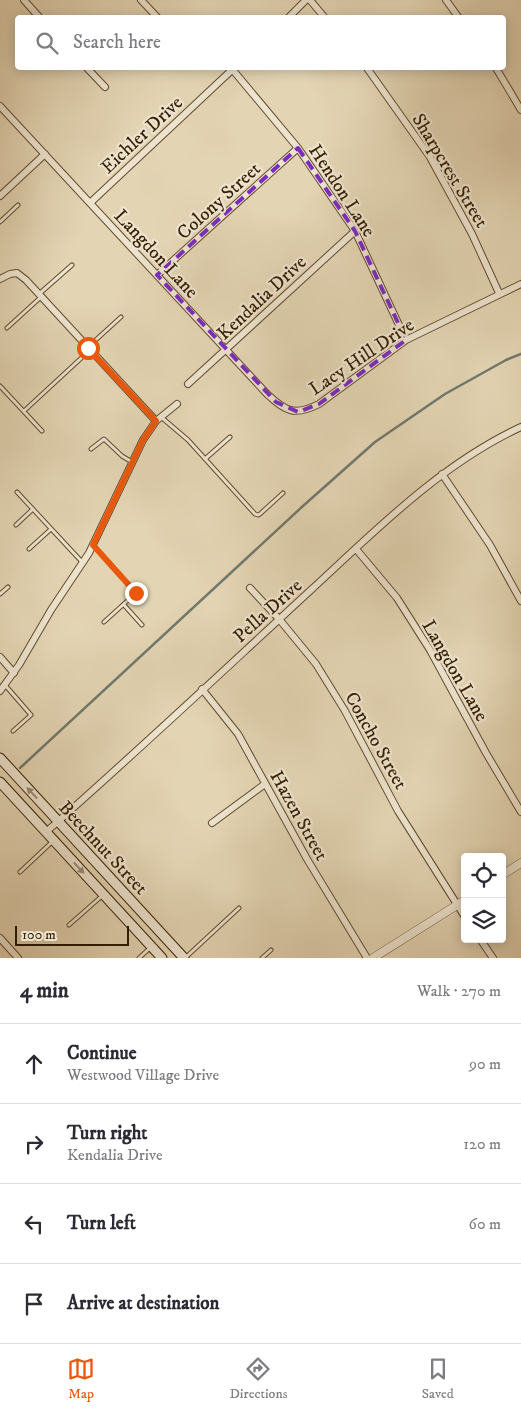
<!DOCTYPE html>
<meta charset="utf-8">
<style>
body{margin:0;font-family:"IM FELL DW Pica",serif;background:#f2f2f3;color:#2b2b33}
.controls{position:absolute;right:15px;bottom:15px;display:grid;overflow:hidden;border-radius:5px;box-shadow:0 2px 12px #0003}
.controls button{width:45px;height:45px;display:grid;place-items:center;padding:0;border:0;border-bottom:1px solid #e1e1e2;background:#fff;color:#2b2b33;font:25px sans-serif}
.scale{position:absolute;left:15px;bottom:12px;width:114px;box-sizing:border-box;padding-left:5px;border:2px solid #341e01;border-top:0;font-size:14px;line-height:18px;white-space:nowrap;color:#341e01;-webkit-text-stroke:4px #ede3ce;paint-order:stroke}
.stop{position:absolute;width:15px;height:15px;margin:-11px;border:4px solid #ea580c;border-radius:50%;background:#fff}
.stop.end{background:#ea580c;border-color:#fff;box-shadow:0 1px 5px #0008}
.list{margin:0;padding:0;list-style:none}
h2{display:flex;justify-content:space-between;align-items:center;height:65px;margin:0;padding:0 20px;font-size:21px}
h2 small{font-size:16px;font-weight:400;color:#7c7c81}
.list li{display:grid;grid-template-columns:32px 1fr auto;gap:15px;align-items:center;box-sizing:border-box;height:80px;padding:0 20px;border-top:1px solid #e1e1e2}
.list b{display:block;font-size:19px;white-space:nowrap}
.list p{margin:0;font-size:16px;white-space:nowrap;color:#7c7c81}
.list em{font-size:16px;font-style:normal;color:#7c7c81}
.icon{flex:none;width:28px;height:28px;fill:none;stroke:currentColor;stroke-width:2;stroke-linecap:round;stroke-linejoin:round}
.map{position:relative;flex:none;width:521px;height:958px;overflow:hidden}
.search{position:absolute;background:#fff;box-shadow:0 2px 12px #0003;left:15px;right:15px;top:15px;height:55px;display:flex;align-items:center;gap:12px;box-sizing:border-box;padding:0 18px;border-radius:5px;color:#7c7c81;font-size:19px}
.sheet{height:385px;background:#fff}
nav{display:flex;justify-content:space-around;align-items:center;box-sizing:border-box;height:70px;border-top:1px solid #e1e1e2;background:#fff;font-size:14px;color:#7c7c81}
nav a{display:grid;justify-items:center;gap:2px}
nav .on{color:#ea580c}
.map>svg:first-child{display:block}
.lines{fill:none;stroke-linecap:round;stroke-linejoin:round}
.stream{stroke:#71796e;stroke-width:2.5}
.service-casing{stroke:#604c2e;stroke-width:5}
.minor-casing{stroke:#604c2e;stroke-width:8}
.tertiary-casing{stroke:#604c2e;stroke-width:9}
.secondary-casing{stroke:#341e01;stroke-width:11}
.service{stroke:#ede3ce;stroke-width:3}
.minor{stroke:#ede3ce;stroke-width:6}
.tertiary{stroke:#ede3ce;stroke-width:8}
.secondary{stroke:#ede3ce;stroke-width:9}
.oneway{fill:#9a8a72}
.route{stroke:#ea580c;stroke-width:6}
.marked{fill:none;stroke:#7b2cbf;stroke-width:4;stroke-dasharray:10 6;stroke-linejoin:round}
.labels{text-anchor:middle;stroke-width:4.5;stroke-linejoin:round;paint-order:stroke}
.street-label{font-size:19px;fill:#341e01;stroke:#ede3ce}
</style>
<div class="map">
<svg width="521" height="958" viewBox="0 0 521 958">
<rect width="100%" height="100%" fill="#e3d4b3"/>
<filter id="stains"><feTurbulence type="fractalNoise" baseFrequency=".004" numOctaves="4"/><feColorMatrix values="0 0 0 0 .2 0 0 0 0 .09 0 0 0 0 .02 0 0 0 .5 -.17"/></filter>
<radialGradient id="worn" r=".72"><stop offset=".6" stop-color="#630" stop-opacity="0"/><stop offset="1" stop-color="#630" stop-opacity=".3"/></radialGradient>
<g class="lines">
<path class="stream" d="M20 768 303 506 375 442 445 394 506 360 521 354"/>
<g class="service-casing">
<path id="service" d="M0 222 18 205
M39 294 72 265
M7 328 41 297
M88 347 121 317
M0 386 42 431
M24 411 90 350
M161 417 188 440 255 514 258 515 260 514 283 493
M91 449 104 439 122 456 132 462
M205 459 230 437
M17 492 83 563
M16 525 33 509
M94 546 136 593 104 622
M29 549 51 529
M0 594 8 587
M124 605 142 625
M5 685 31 715 13 731
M20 872 53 841
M69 925 103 895
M139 958 151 947
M185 958 239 908
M262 958 271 950"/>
</g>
<g class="minor-casing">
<path id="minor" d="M24 0 40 18
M141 0 158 18
M310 0 325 18
M446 0 459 18
M288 18 306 0
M87 68 105 87
M367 68 430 157 472 234 499 293
M496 68 521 110
M232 69 298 148 355 231 406 340
M0 106 267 394C286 412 295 416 319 404L406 340 521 284
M0 196 45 154
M90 203 234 68
M157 275 298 148
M0 279 10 274 17 273 26 280 156 421
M188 384 355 231
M442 474 490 545 521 601
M356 549 397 598 430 650 486 753 521 812
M250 588 279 619 316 664 345 711 398 811 465 917
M0 657 14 673
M202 689 238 734 307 859 367 958
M0 691 19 665 51 610 89 553 143 440 156 421 177 404
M212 823 265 784
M46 832C136 753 224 670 312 589 376 530 441 464 521 427
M0 938 18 958
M480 939 493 958"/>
</g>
<g class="tertiary-casing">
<path id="tertiary" d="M502 875 521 863
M373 958 465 900"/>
</g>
<g class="secondary-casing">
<path id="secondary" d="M0 758 184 958
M0 782 162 958"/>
</g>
<use href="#service" class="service"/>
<use href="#minor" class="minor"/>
<use href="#tertiary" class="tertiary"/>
<use href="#secondary" class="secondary"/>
</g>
<defs><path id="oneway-solid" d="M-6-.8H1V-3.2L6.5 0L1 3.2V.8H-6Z" transform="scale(1.25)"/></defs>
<g class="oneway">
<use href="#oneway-solid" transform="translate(32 793) rotate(-133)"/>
<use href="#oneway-solid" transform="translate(79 868) rotate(47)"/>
</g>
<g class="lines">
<path class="route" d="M88 348 156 421 143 440 93 545 136 593"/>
</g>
<path class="marked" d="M298 148 355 231 406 340 319 404 298 412 276 402 157 275Z"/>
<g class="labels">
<g class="street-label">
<text transform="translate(141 134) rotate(-43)" y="7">Eichler Drive</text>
<text transform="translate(451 170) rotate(59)" y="7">Sharpcrest Street</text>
<text transform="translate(343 190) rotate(57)" y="7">Hendon Lane</text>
<text transform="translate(218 200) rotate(-42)" y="7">Colony Street</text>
<text transform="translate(157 253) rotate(47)" y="7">Langdon Lane</text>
<text transform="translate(261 297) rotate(-43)" y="7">Kendalia Drive</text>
<text transform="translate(361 356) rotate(-34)" y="7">Lacy Hill Drive</text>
<text transform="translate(267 610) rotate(-42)" y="7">Pella Drive</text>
<text transform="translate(456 670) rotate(60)" y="7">Langdon Lane</text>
<text transform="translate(377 740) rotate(61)" y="7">Concho Street</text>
<text transform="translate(300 815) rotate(61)" y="7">Hazen Street</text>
<text transform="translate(104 847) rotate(47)" y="7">Beechnut Street</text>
</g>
</g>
<rect width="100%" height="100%" filter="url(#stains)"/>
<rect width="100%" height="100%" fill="url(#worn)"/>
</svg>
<div class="controls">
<button><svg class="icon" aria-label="locate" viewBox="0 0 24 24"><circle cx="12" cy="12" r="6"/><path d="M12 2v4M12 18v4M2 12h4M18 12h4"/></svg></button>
<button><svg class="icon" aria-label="layers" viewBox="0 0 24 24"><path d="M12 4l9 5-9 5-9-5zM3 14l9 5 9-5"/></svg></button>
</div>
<div class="scale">100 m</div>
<div class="stop" style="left:88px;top:348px"></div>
<div class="stop end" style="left:136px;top:593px"></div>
<div class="search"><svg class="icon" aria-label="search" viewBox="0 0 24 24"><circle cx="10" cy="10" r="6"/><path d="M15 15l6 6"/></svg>Search here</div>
</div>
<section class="sheet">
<h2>4 min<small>Walk · 270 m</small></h2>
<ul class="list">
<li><svg class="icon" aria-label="ahead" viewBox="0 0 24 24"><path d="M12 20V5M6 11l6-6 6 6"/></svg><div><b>Continue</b><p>Westwood Village Drive</p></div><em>90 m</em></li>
<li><svg class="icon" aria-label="right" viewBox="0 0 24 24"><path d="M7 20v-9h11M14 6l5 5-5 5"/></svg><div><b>Turn right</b><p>Kendalia Drive</p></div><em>120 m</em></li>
<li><svg class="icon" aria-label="left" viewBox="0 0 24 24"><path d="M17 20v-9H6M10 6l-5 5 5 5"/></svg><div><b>Turn left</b></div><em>60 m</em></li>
<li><svg class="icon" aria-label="arrive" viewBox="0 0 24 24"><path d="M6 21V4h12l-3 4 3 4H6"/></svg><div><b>Arrive at destination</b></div></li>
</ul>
</section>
<nav>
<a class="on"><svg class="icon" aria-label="map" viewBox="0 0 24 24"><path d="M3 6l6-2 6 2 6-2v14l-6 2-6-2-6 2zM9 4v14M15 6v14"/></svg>Map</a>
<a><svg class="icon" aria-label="directions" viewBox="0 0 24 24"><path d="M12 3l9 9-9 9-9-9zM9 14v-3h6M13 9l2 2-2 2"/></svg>Directions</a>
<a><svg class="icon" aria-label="saved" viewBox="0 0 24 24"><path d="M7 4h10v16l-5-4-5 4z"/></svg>Saved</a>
</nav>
